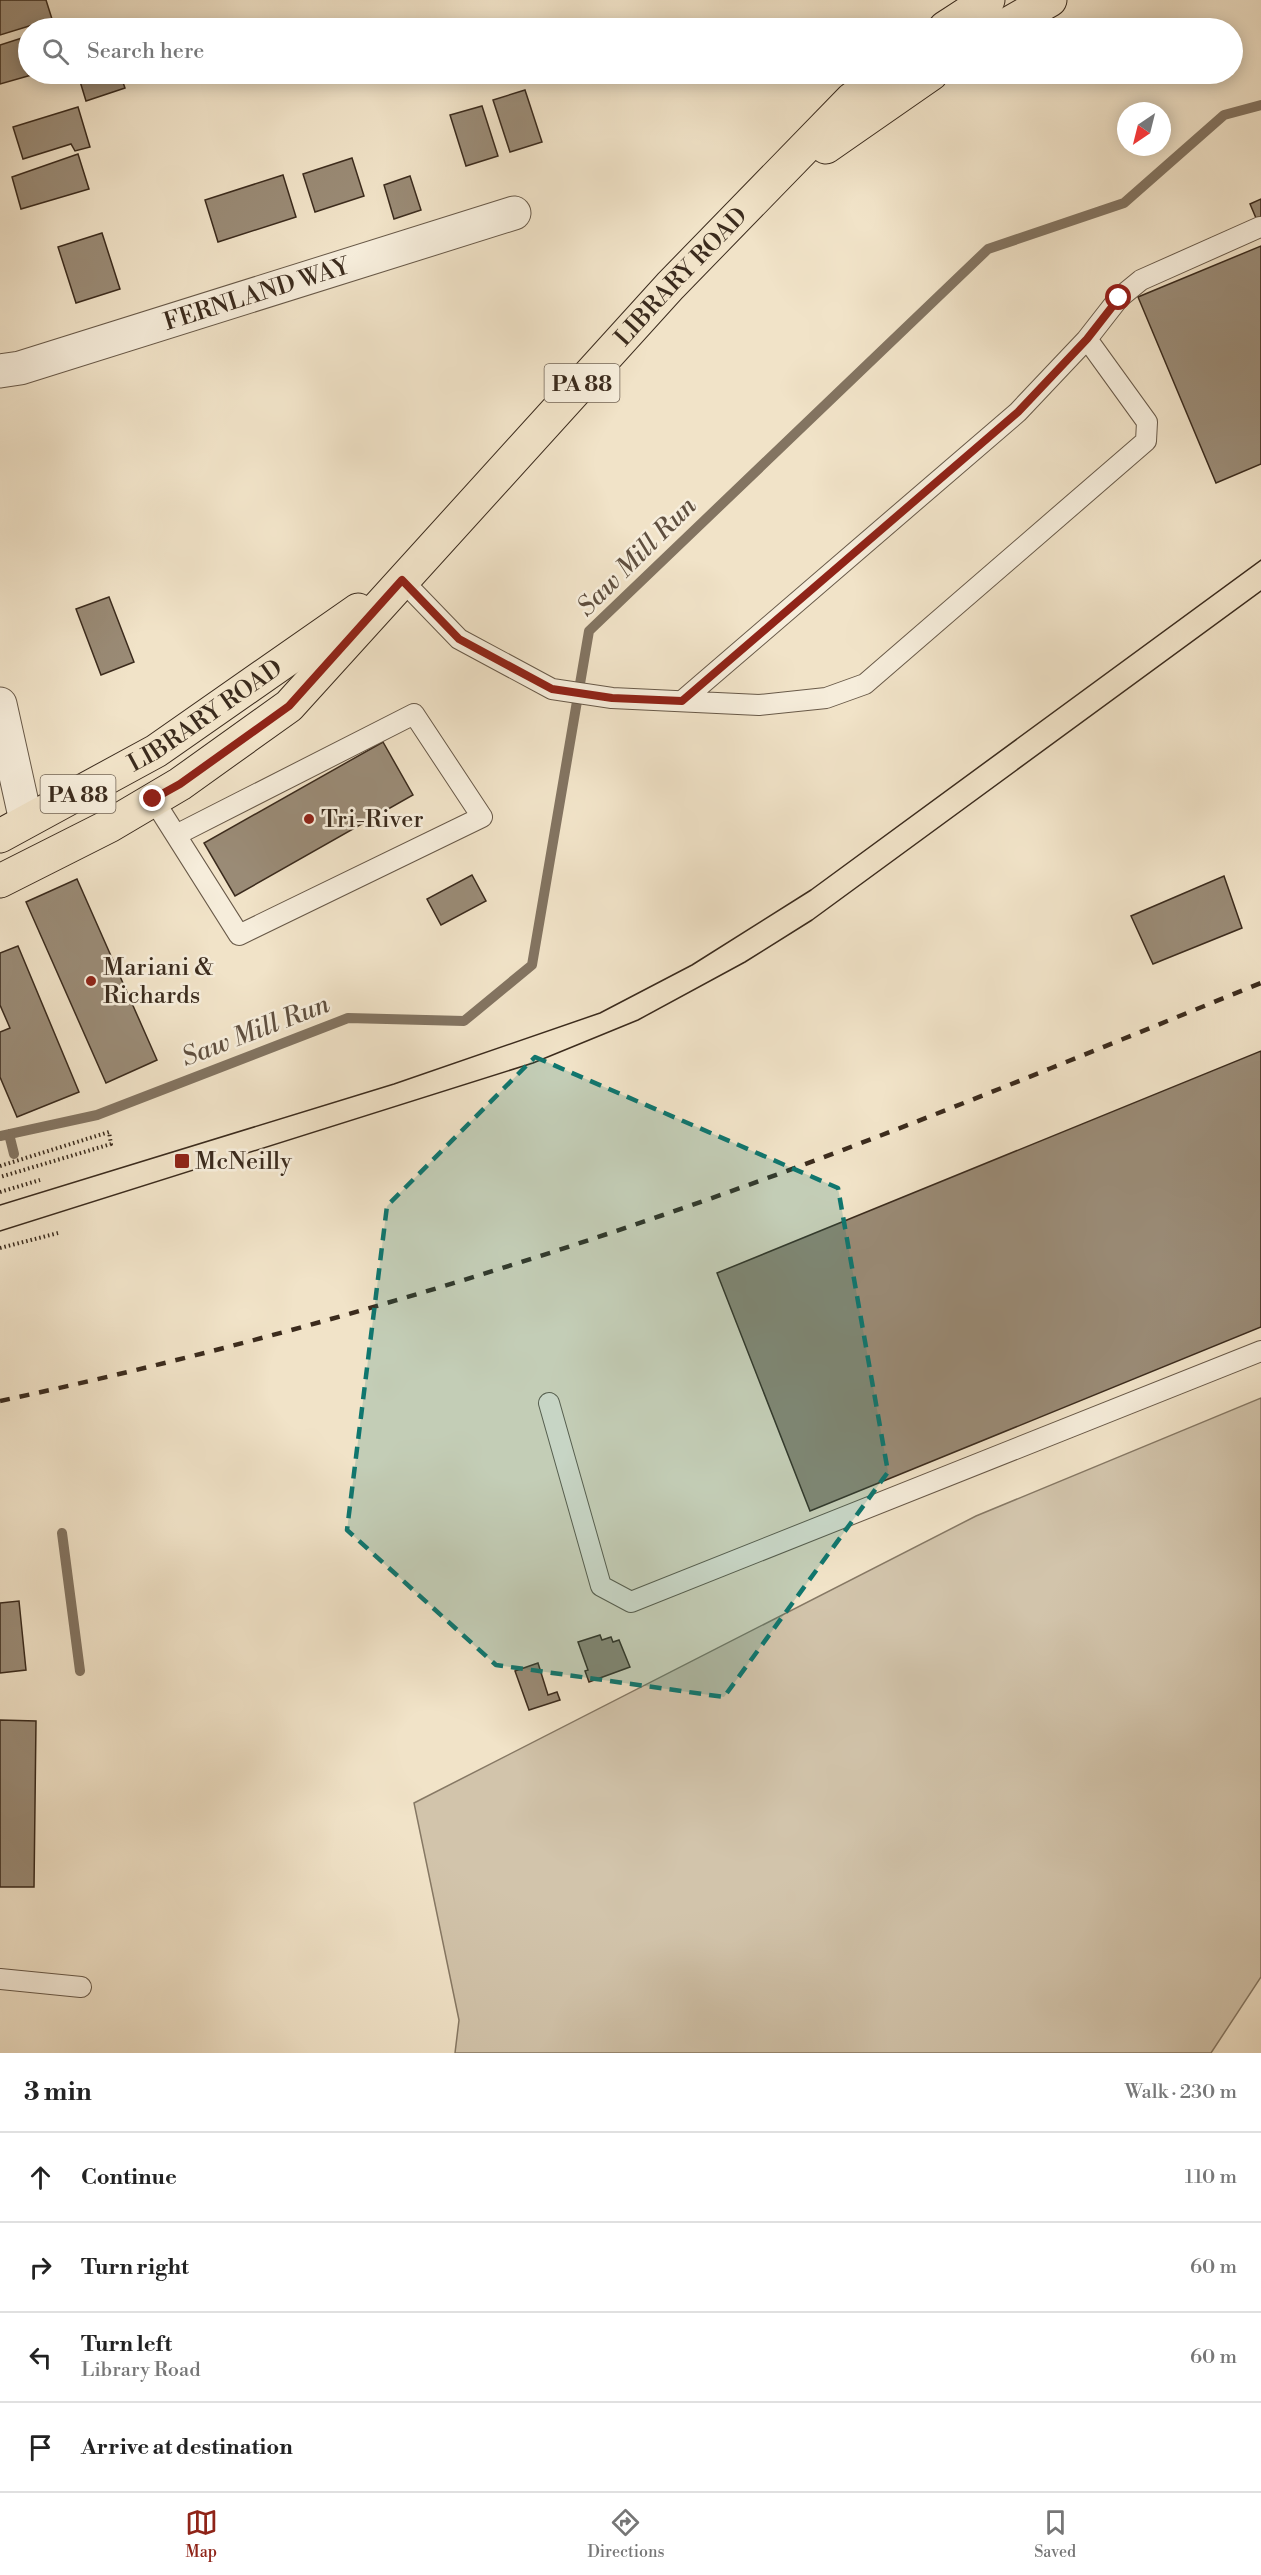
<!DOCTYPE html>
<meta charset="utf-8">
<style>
body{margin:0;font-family:"Libre Bodoni",serif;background:#f2f2f2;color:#222}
.compass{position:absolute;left:1117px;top:102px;width:54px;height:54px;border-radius:50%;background:#fff;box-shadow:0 3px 15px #0003;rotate:215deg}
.stop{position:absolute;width:18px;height:18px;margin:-14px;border:4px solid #8f2418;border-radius:50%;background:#fff}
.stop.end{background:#8f2418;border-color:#fff;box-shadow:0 2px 6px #0008}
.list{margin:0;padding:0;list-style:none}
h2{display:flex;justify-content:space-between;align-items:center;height:78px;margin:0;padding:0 24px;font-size:26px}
h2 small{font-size:20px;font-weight:400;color:#767676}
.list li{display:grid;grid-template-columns:39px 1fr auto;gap:18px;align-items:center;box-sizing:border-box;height:90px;padding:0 24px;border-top:2px solid #e0e0e0}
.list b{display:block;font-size:22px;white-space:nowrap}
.list p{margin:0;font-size:20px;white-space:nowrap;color:#767676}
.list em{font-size:20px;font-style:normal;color:#767676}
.icon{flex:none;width:33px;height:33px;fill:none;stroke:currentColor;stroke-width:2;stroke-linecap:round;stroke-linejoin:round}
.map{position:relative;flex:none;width:1261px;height:2053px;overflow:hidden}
.search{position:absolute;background:#fff;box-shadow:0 3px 15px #0003;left:18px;right:18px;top:18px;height:66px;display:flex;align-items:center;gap:15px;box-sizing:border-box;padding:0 21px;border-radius:33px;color:#767676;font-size:22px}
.sheet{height:438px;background:#fff}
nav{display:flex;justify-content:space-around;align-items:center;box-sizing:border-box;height:84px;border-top:2px solid #e0e0e0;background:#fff;font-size:16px;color:#767676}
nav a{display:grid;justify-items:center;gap:3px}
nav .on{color:#8f2418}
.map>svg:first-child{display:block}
.green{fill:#d2c4ab;stroke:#867864;stroke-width:1.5}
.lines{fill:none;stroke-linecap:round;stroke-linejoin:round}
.stream{stroke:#837461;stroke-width:10}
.building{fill:#9a8b76;stroke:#3b2b1d;stroke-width:1.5}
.service-casing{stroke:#685948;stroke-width:22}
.minor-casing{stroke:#685948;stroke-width:35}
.primary-casing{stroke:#3b2b1d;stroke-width:35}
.path{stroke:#3b2b1d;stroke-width:4;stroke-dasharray:1.5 3;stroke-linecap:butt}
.service{stroke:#f6eddb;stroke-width:20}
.minor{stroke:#f6eddb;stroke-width:33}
.primary{stroke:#f1e3c8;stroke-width:33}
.tram{stroke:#3b2b1d;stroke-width:1.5}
.rail{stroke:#3b2b1d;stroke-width:4.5;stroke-dasharray:10 10;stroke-linecap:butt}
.route{stroke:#8f2418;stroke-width:8}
.marked{fill:#0f766e;fill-opacity:0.2;stroke:#0f766e;stroke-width:4.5;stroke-dasharray:12 8;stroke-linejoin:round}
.poi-dot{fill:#8f2418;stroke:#f6eddb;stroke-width:2}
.labels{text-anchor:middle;stroke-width:5;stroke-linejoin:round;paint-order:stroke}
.shield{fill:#f6eddb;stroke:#736556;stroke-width:1.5}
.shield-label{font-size:22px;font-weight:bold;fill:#3b2b1d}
.street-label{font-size:24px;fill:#3b2b1d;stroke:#f6eddb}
.poi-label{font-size:24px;fill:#3b2b1d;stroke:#f6eddb;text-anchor:start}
.water-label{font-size:26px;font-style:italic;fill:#5f4f3f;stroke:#f6eddb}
</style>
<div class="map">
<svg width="1261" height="2053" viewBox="0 0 1261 2053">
<rect width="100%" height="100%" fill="#f1e3c8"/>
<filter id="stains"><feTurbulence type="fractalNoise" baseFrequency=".00333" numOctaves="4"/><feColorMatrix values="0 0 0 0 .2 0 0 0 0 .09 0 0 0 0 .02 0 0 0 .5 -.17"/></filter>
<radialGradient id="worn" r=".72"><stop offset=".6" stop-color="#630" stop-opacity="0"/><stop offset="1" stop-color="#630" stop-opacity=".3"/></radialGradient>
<path class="green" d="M1261 1398V1977L1211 2053H455L459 2020 414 1803 976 1516Z"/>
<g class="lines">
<path class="stream" d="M9 1134 14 1154
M0 1136 97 1115 348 1018 464 1021 532 965 589 631 988 249 1124 203 1224 115 1261 105
M62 1533 80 1671"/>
</g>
<path class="building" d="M0 0H46L52 19 0 35Z
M28 36V74H35L0 84V45Z
M93 74H120L125 88 86 101 79 78Z
M525 90 542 142 510 152 493 100Z
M482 106 498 156 466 166 450 115Z
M78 107 90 147 75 151 71 144 23 159 13 127Z
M78 154 89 189 21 209 12 177Z
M352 158 364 196 315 212 303 174Z
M283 175 296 217 218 242 205 200Z
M410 176 421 210 394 219 384 185Z
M1261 199V230L1250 204Z
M102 233 120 289 76 303 58 247Z
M1261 246V464L1216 483 1138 297Z
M109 597 134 662 101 675 76 609Z
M383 742 413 795 235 896 204 843Z
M472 875 486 901 441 925 427 899Z
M1224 876 1242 928 1153 964 1131 916Z
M77 879 157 1060 106 1083 26 902Z
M18 946 79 1092 17 1117 0 1077V1032L10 1028 0 1005V953Z
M1261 1051V1327L810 1511 717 1273Z
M19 1601 26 1670 0 1673V1603Z
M600 1635 602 1640 611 1637 613 1642 619 1640 630 1667 589 1682 585 1671 588 1670 578 1642Z
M538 1663 548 1695 557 1692 560 1700 529 1710 515 1671Z
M0 1720 36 1721 34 1887H0Z"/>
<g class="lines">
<g class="service-casing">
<path id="service" d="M1087 339 1119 298 1141 280 1260 227
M402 580 459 639 552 689 612 698 759 705 826 698 865 684 1146 441 1147 422 1087 339 1018 412 682 701
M153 799 239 935 482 817 414 714 176 835
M549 1403 601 1586 631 1602 1261 1351
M0 1979 81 1987"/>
</g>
<g class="minor-casing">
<g id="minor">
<path id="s1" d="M0 371 20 368 514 213"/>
<path d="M0 704 26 821"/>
</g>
</g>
<g class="primary-casing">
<g id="primary">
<path d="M945 28 988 0"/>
<path d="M1001 28 1050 0"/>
<path d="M826 147 931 74"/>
<path id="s2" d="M0 836 156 751 358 610"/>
<path id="s3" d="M0 881 109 826 180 784 289 706 670 286 852 99 886 74"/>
</g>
</g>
<path class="path" d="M0 1166 109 1132 111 1144 0 1177
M0 1192 40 1180
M0 1248 58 1233"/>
<use href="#service" class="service"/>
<use href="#minor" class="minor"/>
<use href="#primary" class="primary"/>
<path class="tram" d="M0 1205 394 1084 600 1013 692 965 811 890 1261 560
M0 1231 533 1063 638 1020 745 962 812 920 1261 591"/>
<path class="rail" d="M0 1401C224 1353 446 1290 663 1215 865 1146 1063 1063 1261 983"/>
</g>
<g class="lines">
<path class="route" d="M153 799 180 784 289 706 402 580 459 639 552 689 612 698 682 701 1018 412 1087 339 1119 298"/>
</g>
<path class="marked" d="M535 1057 838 1188 888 1472 724 1697 496 1665 347 1530 387 1206Z"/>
<g class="poi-dot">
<circle cx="309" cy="819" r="6"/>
<circle cx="91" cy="981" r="6"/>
<rect x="174" y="1153" width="16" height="16" rx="3"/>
</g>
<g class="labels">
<g class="shield">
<rect x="544.5" y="364" width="75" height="38" rx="4.5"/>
<rect x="40.5" y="775" width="75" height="38" rx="4.5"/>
</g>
<g class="shield-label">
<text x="582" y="391">PA 88</text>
<text x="78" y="802">PA 88</text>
</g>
<g class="street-label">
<text dy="8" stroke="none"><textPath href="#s3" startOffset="920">LIBRARY ROAD</textPath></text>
<text dy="8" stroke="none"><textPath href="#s1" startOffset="268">FERNLAND WAY</textPath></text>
<text dy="8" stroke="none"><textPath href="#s2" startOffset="238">LIBRARY ROAD</textPath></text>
</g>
<g class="poi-label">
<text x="321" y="827">Tri-River</text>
<text x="103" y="975">Mariani &amp;<tspan x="103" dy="28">Richards</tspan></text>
<text x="195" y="1169">McNeilly</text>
</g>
<g class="water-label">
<text transform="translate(636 556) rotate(-45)" y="9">Saw Mill Run</text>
<text transform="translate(255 1030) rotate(-21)" y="9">Saw Mill Run</text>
</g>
</g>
<rect width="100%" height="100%" filter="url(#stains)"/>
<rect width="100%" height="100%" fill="url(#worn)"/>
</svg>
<svg class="compass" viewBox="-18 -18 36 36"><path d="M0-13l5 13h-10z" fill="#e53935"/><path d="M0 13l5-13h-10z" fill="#767676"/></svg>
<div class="stop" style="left:1119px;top:298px"></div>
<div class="stop end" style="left:153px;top:799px"></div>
<div class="search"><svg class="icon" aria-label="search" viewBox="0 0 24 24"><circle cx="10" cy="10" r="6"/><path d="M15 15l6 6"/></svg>Search here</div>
</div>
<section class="sheet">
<h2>3 min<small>Walk · 230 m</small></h2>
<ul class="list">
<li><svg class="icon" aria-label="ahead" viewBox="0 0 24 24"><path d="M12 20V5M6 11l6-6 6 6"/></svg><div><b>Continue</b></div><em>110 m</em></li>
<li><svg class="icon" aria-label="right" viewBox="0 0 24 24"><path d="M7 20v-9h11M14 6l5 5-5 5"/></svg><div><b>Turn right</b></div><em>60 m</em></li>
<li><svg class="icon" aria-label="left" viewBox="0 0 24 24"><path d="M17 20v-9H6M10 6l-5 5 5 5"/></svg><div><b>Turn left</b><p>Library Road</p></div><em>60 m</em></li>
<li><svg class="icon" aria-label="arrive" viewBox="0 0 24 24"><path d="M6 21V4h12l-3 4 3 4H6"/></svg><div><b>Arrive at destination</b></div></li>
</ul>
</section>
<nav>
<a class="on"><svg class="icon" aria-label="map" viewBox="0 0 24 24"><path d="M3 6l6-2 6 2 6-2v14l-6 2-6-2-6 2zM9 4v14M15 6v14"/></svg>Map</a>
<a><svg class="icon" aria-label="directions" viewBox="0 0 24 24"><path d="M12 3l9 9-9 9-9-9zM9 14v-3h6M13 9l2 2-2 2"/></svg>Directions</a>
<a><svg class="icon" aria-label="saved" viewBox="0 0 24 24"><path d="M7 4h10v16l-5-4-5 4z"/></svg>Saved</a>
</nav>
